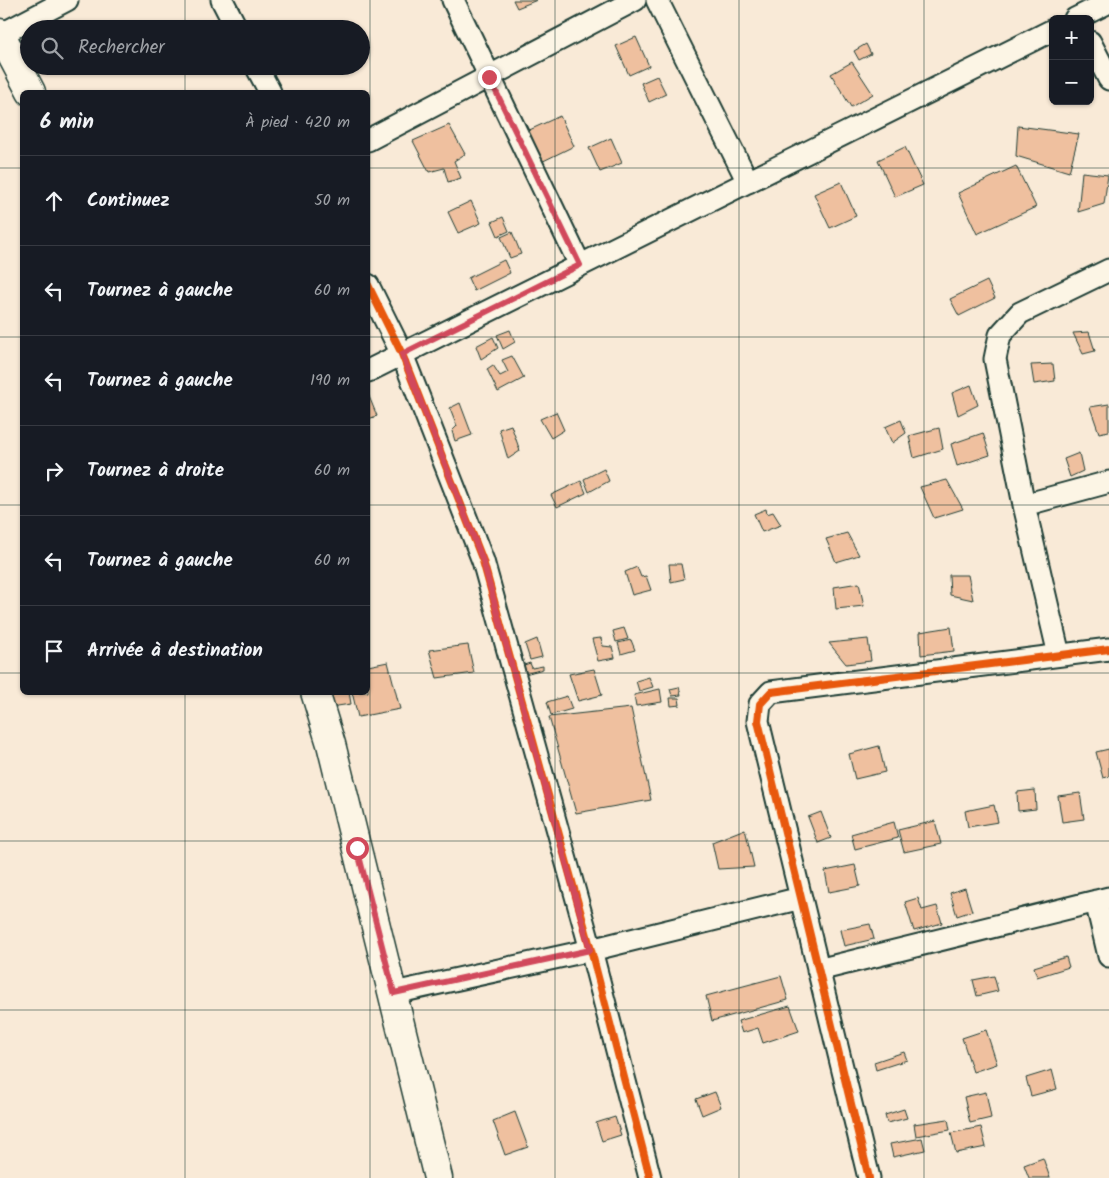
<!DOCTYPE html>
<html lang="fr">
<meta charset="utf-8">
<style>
body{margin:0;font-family:Kalam,sans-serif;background:#20242c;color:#f1f3f6}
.controls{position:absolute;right:15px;top:15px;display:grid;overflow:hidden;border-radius:8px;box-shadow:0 1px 4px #0004}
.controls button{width:45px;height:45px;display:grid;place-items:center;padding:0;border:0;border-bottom:1px solid #363941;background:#171b24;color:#f1f3f6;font:25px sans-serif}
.stop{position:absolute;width:15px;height:15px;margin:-11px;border:4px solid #d1495b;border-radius:50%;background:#fff}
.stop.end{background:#d1495b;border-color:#fff;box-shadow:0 1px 5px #0008}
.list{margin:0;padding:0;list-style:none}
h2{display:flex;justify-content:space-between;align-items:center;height:65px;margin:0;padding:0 20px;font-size:21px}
h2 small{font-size:16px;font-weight:400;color:#9ea1a6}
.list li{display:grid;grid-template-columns:32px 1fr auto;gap:15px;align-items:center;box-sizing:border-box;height:90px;padding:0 20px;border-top:1px solid #363941}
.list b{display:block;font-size:19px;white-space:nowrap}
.list em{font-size:16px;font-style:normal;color:#9ea1a6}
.icon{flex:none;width:28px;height:28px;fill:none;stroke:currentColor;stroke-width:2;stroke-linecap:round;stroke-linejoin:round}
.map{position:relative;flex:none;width:1109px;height:1178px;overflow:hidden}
.search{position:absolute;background:#171b24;box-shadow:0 1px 4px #0004;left:20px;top:20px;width:350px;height:55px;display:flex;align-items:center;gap:12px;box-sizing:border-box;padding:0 18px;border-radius:28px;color:#9ea1a6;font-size:19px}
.panel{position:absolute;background:#171b24;box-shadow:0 1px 4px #0004;left:20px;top:90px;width:350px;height:605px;border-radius:8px}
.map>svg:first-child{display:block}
.building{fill:#efc09f;stroke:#1f3d34}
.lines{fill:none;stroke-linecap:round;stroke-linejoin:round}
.street-casing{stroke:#1f3d34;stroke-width:25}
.secondary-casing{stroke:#1f3d34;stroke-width:31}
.street{stroke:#fcf5e5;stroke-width:21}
.secondary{stroke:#fcf5e5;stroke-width:28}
.cycleway-casing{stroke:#fcf5e5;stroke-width:11}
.cycleway{stroke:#e8590c;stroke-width:8}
.route{stroke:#d1495b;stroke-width:6}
.grid{fill:none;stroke:#1f3d34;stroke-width:1;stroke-opacity:0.55}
</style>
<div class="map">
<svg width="1109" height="1178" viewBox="0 0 1109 1178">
<rect width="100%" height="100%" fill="#f9ead7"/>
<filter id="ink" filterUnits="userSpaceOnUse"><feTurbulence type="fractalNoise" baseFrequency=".02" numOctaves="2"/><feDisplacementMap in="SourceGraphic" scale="10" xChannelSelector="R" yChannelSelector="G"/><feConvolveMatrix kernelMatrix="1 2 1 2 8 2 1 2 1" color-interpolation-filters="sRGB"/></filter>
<g filter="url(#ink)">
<path class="building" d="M513 0H537L517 8Z
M636 37 649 66 629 75 616 46Z
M866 44 871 54 859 60 854 51Z
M852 62 873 94 851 107 831 74Z
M657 76 666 94 649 102 641 83Z
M560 116 574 146 527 169 512 138Z
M449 125 465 154 454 161 461 178 448 182 444 168 429 172 413 141Z
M1018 126 1079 134 1069 172 1016 156Z
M611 138 622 163 600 172 589 148Z
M905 147 923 185 895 197 878 160Z
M1016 166 1036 207 977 234 958 193Z
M1082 172 1108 175 1104 204 1078 212Z
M841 182 856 216 830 228 814 194Z
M471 201 481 223 458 233 448 212Z
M503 217 509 231 498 236 492 222Z
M512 232 521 254 510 258 501 237Z
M504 260 510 273 474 291 468 278Z
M987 281 995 298 959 316 950 299Z
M510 330 515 342 503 349 497 335Z
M1089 332 1095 351 1083 354 1073 333Z
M493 337 498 348 481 359 476 346Z
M512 356 524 378 498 392 487 369 493 365 500 376 508 372 502 360Z
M1053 364 1055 381 1034 384 1031 365Z
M971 385 978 405 958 415 952 393Z
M368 394 377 416 368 419Z
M460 403 472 435 455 441 452 431 457 426 450 408Z
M1109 404V431L1099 433 1090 407Z
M556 412 564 430 551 438 540 419Z
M901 420 906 433 892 443 885 427Z
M511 425 520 451 508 459 499 429Z
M939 428 943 449 914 458 909 436Z
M983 433 990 455 957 466 951 444Z
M1079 453 1083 471 1070 477 1064 459Z
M604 469 609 481 589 492 584 479Z
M947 480 963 509 934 518 920 487Z
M581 481 586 493 557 507 551 495Z
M766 509 767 514 773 512 781 525 762 532 754 514Z
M847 533 859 555 836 562 826 539Z
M669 564H681L684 579 671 582Z
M637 567 641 577 646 576 651 590 632 595 625 572Z
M949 575H968L973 600 950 595Z
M859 583 864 606 836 609 834 587Z
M951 627 954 651 921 655 920 632Z
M624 628 628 639 616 642 613 631Z
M601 638 603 646 612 647 615 658 598 661 592 639Z
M537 639 542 657 530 660 525 644Z
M868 639 871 661 846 664 829 643Z
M631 640 635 650 621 654 618 643Z
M468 645 474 673 437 678 429 650Z
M388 662 400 709 358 717 352 692H368V666Z
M530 663 532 668 543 666V669L525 674 524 665Z
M594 669 602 695 578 701 569 674Z
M649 677 653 687 639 691 636 681Z
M679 687 681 695 672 696 670 689Z
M660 689 662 702 636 706 634 695Z
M319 692H349L351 704 324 708Z
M567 696 572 709 551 715 547 702Z
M670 698H679L680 705 671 706Z
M631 708 651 800 576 813 549 717Z
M879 746 885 772 855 779 849 754Z
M1109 749V776L1103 778 1096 752Z
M1035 790 1036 809 1018 811 1017 792Z
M1080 793 1084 819 1062 822 1058 796Z
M994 805 998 822 968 827 965 811Z
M821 812 831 838 818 843 808 817Z
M935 821 941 844 904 852 898 830Z
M894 822 898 838 855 849 851 834Z
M745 829 754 867 718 869 712 842Z
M855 865 860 886 829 892 825 871Z
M965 888 972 911 957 916 950 893Z
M918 898 922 910 937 906 942 923 914 931 905 902Z
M870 924 874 939 844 946 840 930Z
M1066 957 1069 967 1037 977 1034 967Z
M781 976 788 1000 712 1021 706 996Z
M994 976 998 991 977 996 973 980Z
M790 1006 799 1031 763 1043 758 1028 742 1033 738 1021Z
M986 1030 997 1064 973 1072 962 1038Z
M904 1052 907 1060 876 1070 874 1062Z
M1052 1070 1057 1089 1031 1096 1026 1078Z
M715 1092 721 1107 702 1115 696 1099Z
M986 1092 991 1118 970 1123 964 1097Z
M904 1109 907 1118 887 1123 885 1115Z
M515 1112 528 1147 505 1155 493 1121Z
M615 1117 621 1135 602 1141 596 1123Z
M948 1119 950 1130 916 1136 914 1124Z
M981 1127 986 1147 956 1153 951 1133Z
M922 1138 925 1150 893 1157 890 1144Z
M1043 1158 1050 1178H1029L1024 1165Z"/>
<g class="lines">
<g class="street-casing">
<path id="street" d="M222 0 237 29
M453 0 580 265
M657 0 748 182
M1075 19 1109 2
M0 35 67 0
M1090 42 1109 79
M256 66 270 92
M368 140 635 0
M368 285 402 354 483 561 591 950 650 1178
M368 371 1053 30
M1024 505 1109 482
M1059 655 1024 505 995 359 1000 335 1020 313 1109 270
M1096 901 1109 956
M818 970 1109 898
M394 993 591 950 801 898
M869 1178 758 721 760 704 771 692 1109 649"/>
</g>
<g class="secondary-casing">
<path id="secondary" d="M0 33 31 92
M315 692 331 744 438 1178"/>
</g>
<use href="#street" class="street"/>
<use href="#secondary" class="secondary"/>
<g class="cycleway-casing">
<path id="cycleway" d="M368 285 402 354 483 561 591 950 650 1178
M869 1178 758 721 760 704 771 692 1109 649"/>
</g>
<use href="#cycleway" class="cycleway"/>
</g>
</g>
<g class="lines" filter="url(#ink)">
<path class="route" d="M357 848 394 993 590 950 483 561 402 354 580 265 489 77"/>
</g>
<path class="grid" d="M185 0V29M370 0V1178M555 0V1178M739 0V1178M924 0V1178M185 66V92M0 168H22M368 168H1109M0 337H22M368 337H1109M0 505H22M368 505H1109M0 673H22M368 673H1109M185 692V1178M0 841H1109M0 1010H1109"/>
</svg>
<div class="controls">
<button>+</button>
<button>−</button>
</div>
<div class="stop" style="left:357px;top:848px"></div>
<div class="stop end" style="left:489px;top:77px"></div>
<div class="search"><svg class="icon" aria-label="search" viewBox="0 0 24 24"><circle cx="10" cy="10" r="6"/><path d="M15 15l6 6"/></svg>Rechercher</div>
<section class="panel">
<h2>6 min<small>À pied · 420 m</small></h2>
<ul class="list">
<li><svg class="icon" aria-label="ahead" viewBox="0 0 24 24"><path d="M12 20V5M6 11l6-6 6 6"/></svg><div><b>Continuez</b></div><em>50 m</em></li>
<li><svg class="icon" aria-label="left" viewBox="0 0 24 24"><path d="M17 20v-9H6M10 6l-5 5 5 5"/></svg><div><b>Tournez à gauche</b></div><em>60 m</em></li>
<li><svg class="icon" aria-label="left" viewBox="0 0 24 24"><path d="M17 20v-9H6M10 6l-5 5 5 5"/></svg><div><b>Tournez à gauche</b></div><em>190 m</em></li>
<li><svg class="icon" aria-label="right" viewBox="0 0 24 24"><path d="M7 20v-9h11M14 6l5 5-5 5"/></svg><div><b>Tournez à droite</b></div><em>60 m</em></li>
<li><svg class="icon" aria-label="left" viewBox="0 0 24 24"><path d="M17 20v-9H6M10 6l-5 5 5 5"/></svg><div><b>Tournez à gauche</b></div><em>60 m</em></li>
<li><svg class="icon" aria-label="arrive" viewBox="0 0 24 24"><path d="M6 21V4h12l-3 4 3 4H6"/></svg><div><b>Arrivée à destination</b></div></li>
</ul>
</section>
</div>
